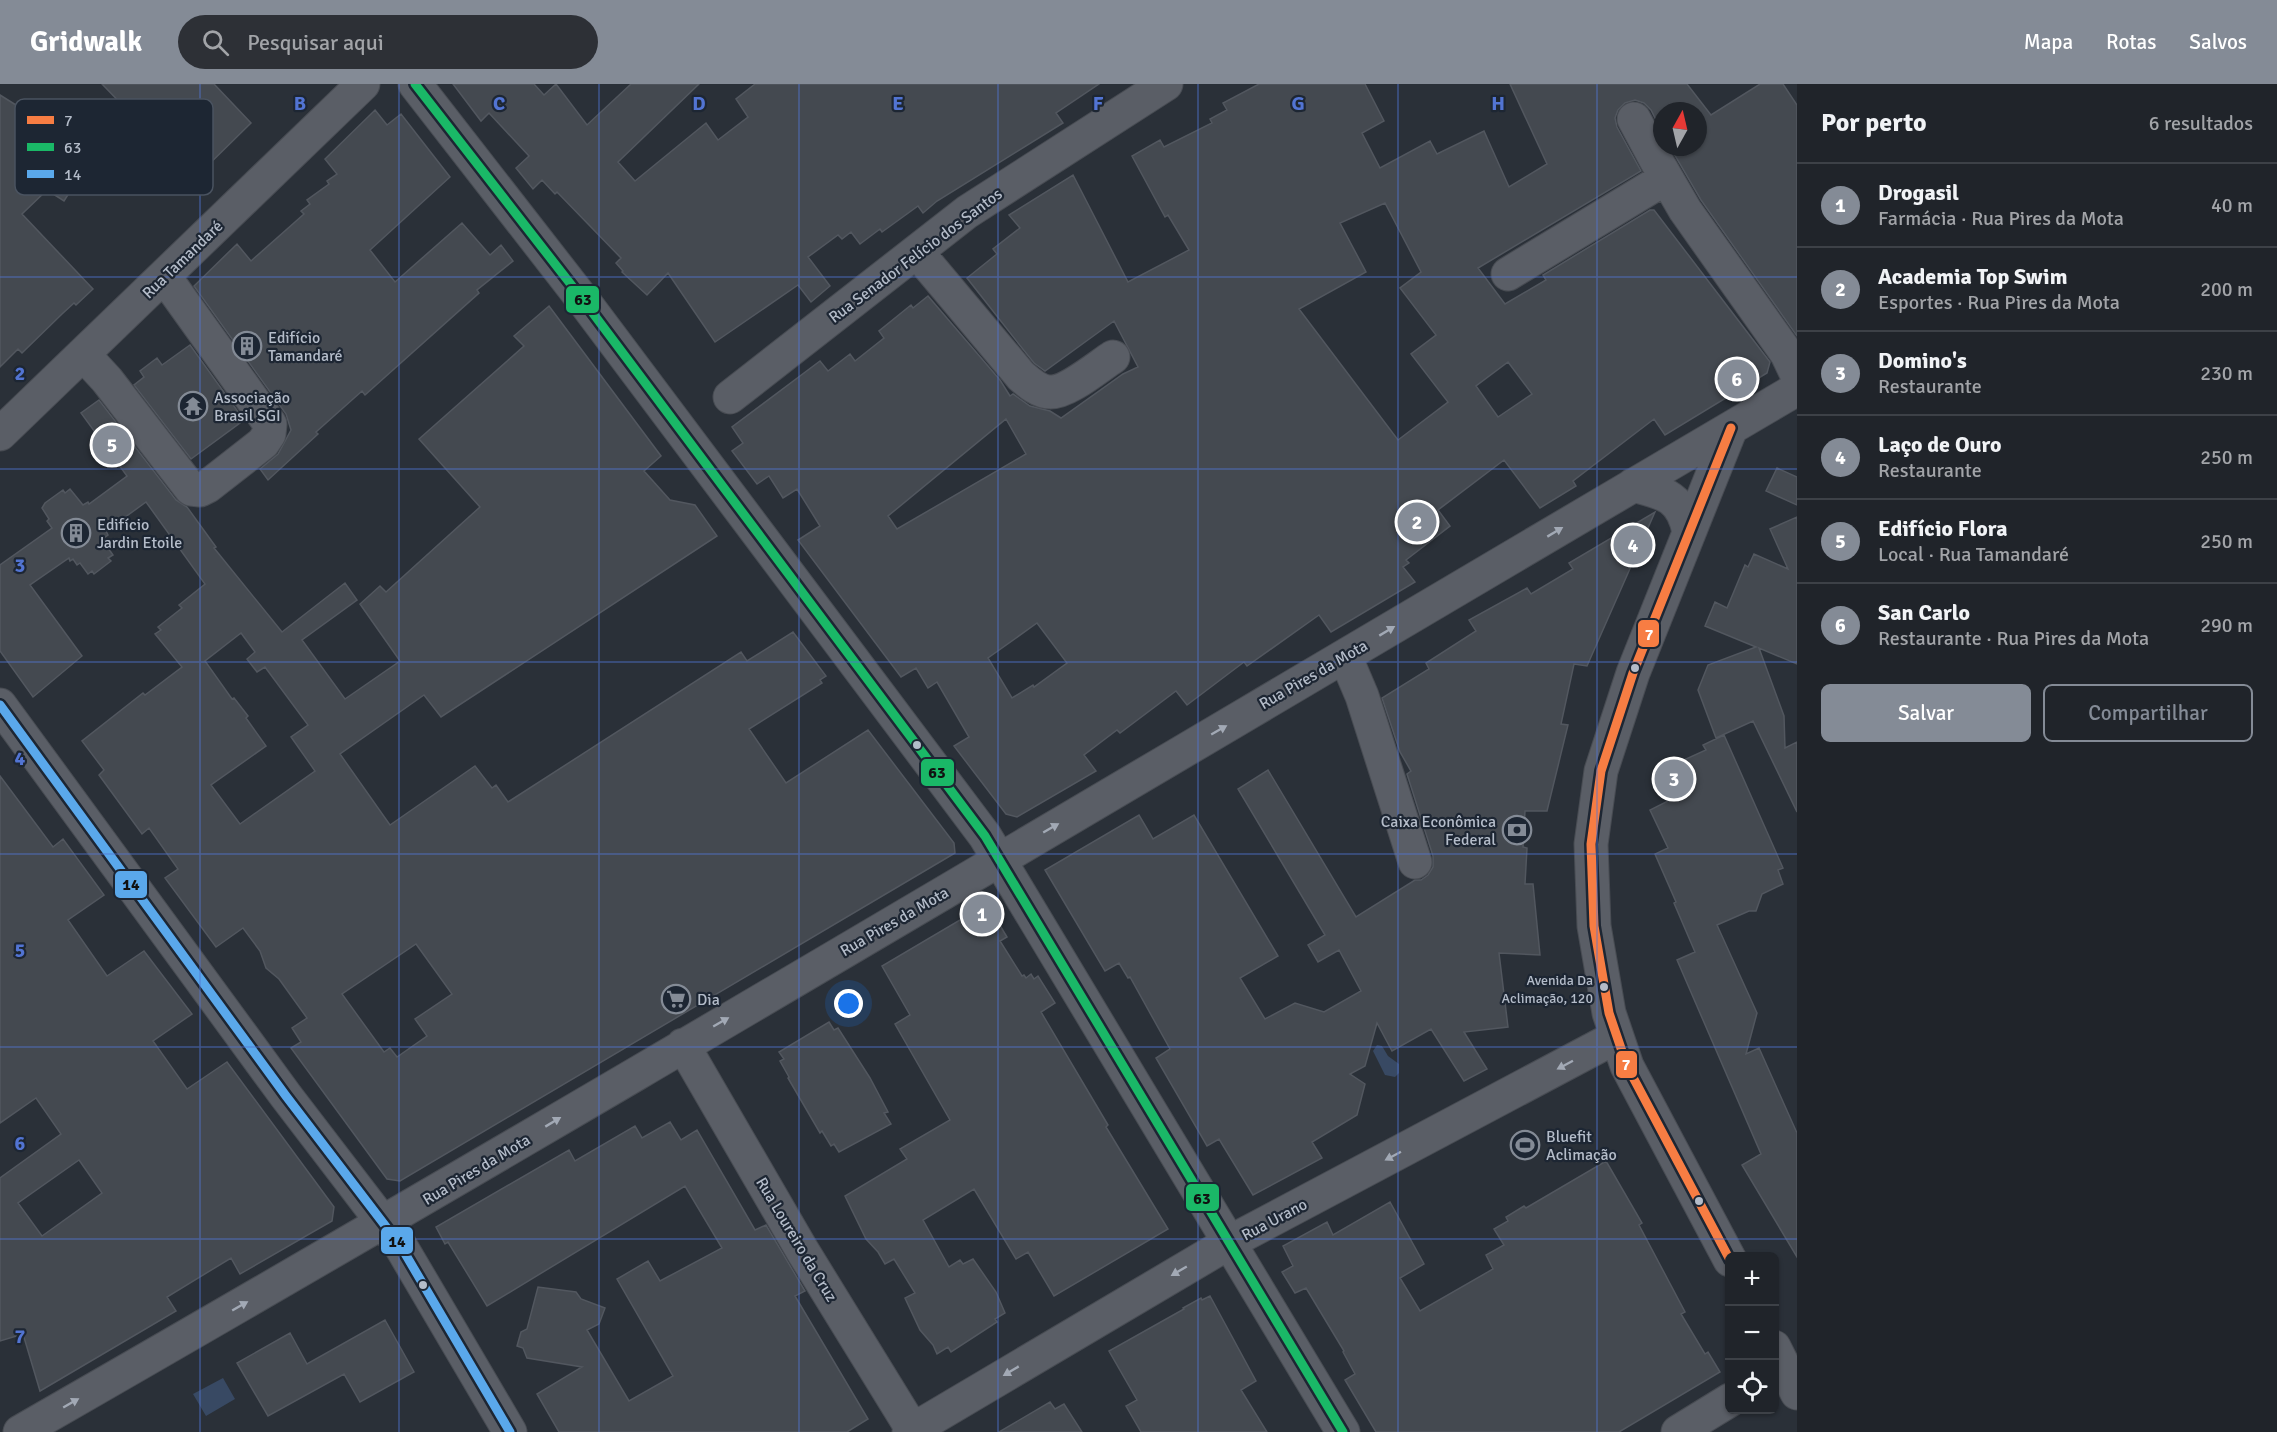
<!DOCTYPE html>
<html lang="pt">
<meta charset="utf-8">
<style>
body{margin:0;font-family:Signika,sans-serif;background:#2d3036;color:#f1f3f6}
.controls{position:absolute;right:18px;bottom:18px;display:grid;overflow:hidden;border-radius:9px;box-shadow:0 2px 4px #0004}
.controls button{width:54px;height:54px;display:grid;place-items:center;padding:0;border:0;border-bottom:2px solid #3d4147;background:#20242a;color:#f1f3f6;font:30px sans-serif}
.compass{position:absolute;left:1653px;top:18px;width:54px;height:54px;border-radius:50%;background:#20242a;box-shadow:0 2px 4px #0004;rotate:8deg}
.you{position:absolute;left:849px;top:920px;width:21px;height:21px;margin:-15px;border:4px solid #fff;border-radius:50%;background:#1a73e8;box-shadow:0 0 0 9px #1a73e833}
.badge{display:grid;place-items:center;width:39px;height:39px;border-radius:50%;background:#848b96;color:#fff;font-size:20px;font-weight:700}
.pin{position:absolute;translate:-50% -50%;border:3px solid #fff;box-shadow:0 2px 6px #0006}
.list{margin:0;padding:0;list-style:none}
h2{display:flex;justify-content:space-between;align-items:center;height:78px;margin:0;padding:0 24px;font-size:26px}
h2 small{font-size:20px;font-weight:400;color:#a2a4a8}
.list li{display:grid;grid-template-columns:39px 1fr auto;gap:18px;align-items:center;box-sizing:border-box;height:84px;padding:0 24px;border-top:2px solid #3d4147}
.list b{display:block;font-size:22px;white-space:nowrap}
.list p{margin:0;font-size:20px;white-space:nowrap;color:#a2a4a8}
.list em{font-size:20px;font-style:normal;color:#a2a4a8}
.actions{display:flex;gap:12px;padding:18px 24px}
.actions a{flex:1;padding:14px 0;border:2px solid #848b96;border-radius:9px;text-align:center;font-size:21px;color:#848b96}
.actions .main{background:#848b96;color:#fff}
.icon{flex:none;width:33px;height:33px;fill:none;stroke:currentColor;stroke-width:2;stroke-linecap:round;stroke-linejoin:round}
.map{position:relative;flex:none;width:1797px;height:1348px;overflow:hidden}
header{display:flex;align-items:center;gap:36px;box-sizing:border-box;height:84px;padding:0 30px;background:#848b96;color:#fff}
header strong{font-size:28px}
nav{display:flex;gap:33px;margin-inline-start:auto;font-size:21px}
.search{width:420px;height:54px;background:#2d3036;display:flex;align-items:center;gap:15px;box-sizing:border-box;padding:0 21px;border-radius:33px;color:#a2a4a8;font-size:22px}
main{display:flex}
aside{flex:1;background:#20242a}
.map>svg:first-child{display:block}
.water{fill:#384963}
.building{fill:#444950;stroke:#52575f;stroke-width:1.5;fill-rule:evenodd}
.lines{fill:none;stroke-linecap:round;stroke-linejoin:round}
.minor-casing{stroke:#484c53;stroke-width:35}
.minor{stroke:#5a5e66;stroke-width:33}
.bus-1-casing{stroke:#1d2633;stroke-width:14}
.bus-2-casing{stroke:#1d2633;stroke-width:14}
.bus-3-casing{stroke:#1d2633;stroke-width:14}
.bus-1{stroke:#f77d43;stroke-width:9}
.bus-2{stroke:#1ab867;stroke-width:9}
.bus-3{stroke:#5aa8eb;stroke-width:9}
.oneway{fill:#a2a9b5}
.grid{fill:none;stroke:#5274d3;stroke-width:1.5;stroke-opacity:0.55}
.bus-dot{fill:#b4bcc9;stroke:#1d2633;stroke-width:2}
.labels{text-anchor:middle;stroke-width:4.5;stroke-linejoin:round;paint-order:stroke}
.bus-label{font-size:14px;fill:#b4bcc9;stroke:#1d2633;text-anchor:end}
.street-label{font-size:16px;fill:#b4bcc9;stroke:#1d2633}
.poi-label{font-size:16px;fill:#b4bcc9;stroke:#1d2633;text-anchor:start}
.key{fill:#1d2633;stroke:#4a5360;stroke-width:1.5}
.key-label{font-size:16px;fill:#b4bcc9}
.grid-label{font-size:20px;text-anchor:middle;font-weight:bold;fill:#5274d3;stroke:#1d2633;stroke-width:4.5;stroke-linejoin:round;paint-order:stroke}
.line-badge{stroke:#1d2633;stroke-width:2}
.badge-label{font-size:16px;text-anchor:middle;font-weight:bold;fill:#fff}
.pale-badge-label{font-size:16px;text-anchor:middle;font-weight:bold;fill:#111}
</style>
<header>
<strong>Gridwalk</strong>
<div class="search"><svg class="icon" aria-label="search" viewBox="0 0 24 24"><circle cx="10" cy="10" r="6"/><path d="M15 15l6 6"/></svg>Pesquisar aqui</div>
<nav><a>Mapa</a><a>Rotas</a><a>Salvos</a></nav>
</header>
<main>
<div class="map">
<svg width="1797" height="1348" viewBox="0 0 1797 1348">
<rect width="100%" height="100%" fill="#2a3038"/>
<path class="water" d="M1377 961 1382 962 1388 972 1399 980V989L1395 993 1385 991 1373 967Z
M223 1294 235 1315 206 1332 193 1310Z"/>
<path class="building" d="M102 0H214L251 39 194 95Z
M453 0H534L544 11 556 0 587 41 631 0H699L618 78 635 97 706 39 718 56 748 33 736 15 755 0H1099L1056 29 1063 39 937 117 923 129 918 122 882 148 880 145 860 160 851 148 842 155 838 151 808 173 830 202 811 218 798 201 715 258 668 189 647 211 622 188 623 187 616 179 621 174 557 108 555 110 542 96 533 105 516 84 529 72 489 29 481 37Z
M1259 0H1365L1384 37 1362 49 1380 84 1430 57 1437 70 1484 47 1509 103 1547 80 1510 0H1687L1711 31 1760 0H1783L1797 21V252L1701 116 1670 63H1698V27H1662V48L1651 26 1644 19 1635 16 1625 19 1618 26 1615 34 1617 43 1641 87 1478 184 1505 220 1546 196 1543 191 1650 126H1654L1770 278 1767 289 1665 351 1654 335 1573 397 1576 402 1540 424 1504 376 1438 426 1450 442 1406 476 1409 479 1403 483 1415 498 1331 548 1319 531 1247 582 1244 578 1187 621 1176 607 1120 649 1117 646 1084 671 1096 687 1017 733 1006 730 954 662 969 653 937 598 928 604 916 584 901 593 798 456 820 442 797 405 783 414 769 392 757 400 732 367 743 359 732 343 820 277 828 287 850 270 855 277 884 254 879 247 911 221 913 224 928 212 1000 296 1010 312 1013 310 1030 322 1050 327 1061 334 1123 290 1138 283 1114 237 1045 287 1034 279 1022 264 967 194 997 170 993 165 1020 144 1009 131 1073 91 1128 198 1189 166 1168 131 1165 133 1132 72 1160 56 1164 63 1212 39 1210 35 1227 26 1223 19ZM1385 119 1421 188 1400 204 1436 251 1411 270 1448 318 1398 356 1299 225 1366 188 1340 139ZM1508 278 1532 310 1498 333 1476 302ZM1006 335 1026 370 897 445 888 432ZM1037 539 1067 579 1034 603 1033 601 1012 614 988 574Z
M0 11 94 70 64 117 47 106 22 130 93 205 76 221 74 219 62 230 22 269 18 265 0 283Z
M375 26 387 41 401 30 450 93 370 166 395 198 462 139 490 171 501 161 513 177 477 206 479 209 365 311 362 307 316 348 318 350 268 396 260 385 278 370 291 346 286 330 194 202 237 160 251 177 304 130 301 127 310 120 307 116 329 100 327 97 337 90 325 75Z
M549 222 661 372 644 387 670 416 695 421 717 452 441 633 424 611 340 670 390 741 475 682 492 704 496 701 508 718 741 568 747 577 793 548 826 592 820 596 822 599 749 645 786 699 868 646 954 759 955 769 400 1097 387 1095 291 964 301 958 292 944 307 934 279 895 266 884 260 867 243 844 216 863 165 794 178 785 149 744 142 750 99 691 104 686 82 657 143 609 145 611 182 583 155 550 161 546 158 543 182 524 179 521 205 500 146 418 106 447 108 451 104 454 108 459 106 461 113 471 108 474 111 477 94 490 92 487 88 490 80 479 77 481 73 475 70 477 69 474 30 501 82 572 33 613 0 567V481L52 444 47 437 49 435 42 424 45 419 63 406 65 409 70 405 83 421 88 418 89 420 127 392 81 329 99 316 176 416 187 423 216 463 214 464 282 548 345 499 357 516 302 556 345 615 400 577 360 520 380 502 386 508 480 423 419 355 524 262 514 252ZM241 549 255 568 247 575 257 588 265 583 308 641 291 653 315 687 240 740 211 701 266 662 246 634 248 632 234 614 232 615 205 577ZM416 860 452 910 415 935 427 952 397 973 390 964 384 968 342 910Z
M190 261 244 336 191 375 134 301 144 293 140 287 157 274 162 281Z
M1777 384 1797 393V421L1766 407Z
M1655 428 1587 582 1574 580 1561 640 1568 641 1547 727H1525L1523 763 1527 764 1525 800H1533L1540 871 1499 869 1508 943 1464 948 1487 985 1464 997 1431 945 1392 967 1377 939 1365 982 1350 990 1365 1000 1357 1031 1312 1058 1322 1074 1253 1111 1219 1055 1207 1062 1156 974 1170 965 1130 893 1128 894 1119 879 1105 887 1045 786 1139 731 1153 755 1194 731 1278 872 1240 894 1265 935 1295 919 1324 928 1361 907 1339 866 1318 878 1308 861 1325 851 1238 705 1268 686 1356 833 1415 796H1421L1428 791 1433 783V772L1407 690 1411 687 1400 668 1382 614 1429 585 1426 579 1476 547 1469 536 1527 504 1531 510 1573 485 1569 479Z
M1797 433V580L1759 564 1784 632 1785 664 1797 658V728L1753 637 1716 654 1698 606 1708 581 1756 563 1705 542 1715 518 1727 524 1745 481 1748 483 1754 470 1788 485 1770 445Z
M1724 651 1783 784 1778 786 1783 800 1762 810 1756 827H1749L1717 841 1757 929 1746 970 1759 964 1797 1049V1173L1742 1081 1761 1070 1677 876 1695 868 1674 819 1676 818 1655 770 1668 764 1650 726 1672 715 1662 688 1664 685 1706 666 1703 661Z
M0 692 53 763 63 755 104 811 68 836 107 892 144 867 192 930 153 957 187 1005 227 978 334 1123 332 1137 240 1190 231 1174 167 1213 176 1227 40 1307 23 1250 0 1257V1094L61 1050 36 1014 0 1039ZM79 1076 102 1109 42 1152 18 1119Z
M987 820 1007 853 1000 857 1022 892 1024 891 1026 894 1031 890 1034 895 1038 892 1055 919 1041 928 1108 1041 1106 1043 1168 1145 1054 1212 1028 1168 1016 1175 974 1105 923 1136 949 1183 960 1176 963 1180 973 1175 996 1208 1005 1229 995 1235 997 1238 951 1268 948 1263 937 1270 933 1261 920 1246 905 1214 915 1209 894 1175 885 1180 878 1168 866 1155 845 1112 907 1075 900 1065 950 1036 895 940 910 931 882 882Z
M829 938 834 946 838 944 870 994 888 1028 884 1029 891 1040 839 1068 834 1060 831 1062 822 1047 820 1049 788 994 789 993 780 977 784 975 779 968Z
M670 1038 681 1056 697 1046 755 1146 766 1141 805 1207 795 1212 868 1335 847 1348H559L537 1310 582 1283 527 1274 523 1264 517 1262 521 1248 527 1245 538 1203 576 1208 581 1215 605 1224 599 1240 587 1246 629 1317 673 1292 617 1195 648 1177 660 1197 722 1164 685 1102 487 1222 448 1158 445 1160 436 1143 569 1066 575 1077 635 1042 642 1054Z
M1606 1077 1642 1139 1639 1141 1685 1228 1681 1230 1705 1270 1708 1268 1720 1288 1619 1348H1376L1345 1296 1355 1290 1343 1268 1344 1267 1306 1204 1295 1209 1282 1188 1293 1182 1283 1162 1327 1138 1333 1151 1390 1118 1424 1180 1400 1194 1420 1227 1493 1185 1486 1171 1504 1161 1494 1145 1508 1137 1506 1133 1524 1122 1526 1124Z
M1210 1212 1256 1297 1241 1306 1267 1348H1141L1126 1322 1137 1316 1109 1267 1184 1225 1183 1224 1201 1214 1202 1216Z
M385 1236 414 1288 360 1318 344 1290 268 1332 237 1279 290 1249 307 1280Z
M1050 1318 1055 1325 1064 1320 1082 1348H999Z"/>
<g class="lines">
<g class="minor-casing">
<path id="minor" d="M415 0 583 216 985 752 1343 1348
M1634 35 1656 76 1685 126 1787 270 1797 291
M917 168 1021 292C1029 299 1039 308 1050 308 1067 309 1099 282 1113 273
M1508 190 1666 94
M83 270 107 296 191 405 200 406 208 402 263 359 269 350 270 340 164 192
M730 313 967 128 1166 0
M0 350 363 0
M1633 401C1665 409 1682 413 1689 448
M1345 572 1362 612 1415 778
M0 621 286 1012 400 1161 510 1348
M683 961 802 1166 914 1348
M1730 1176 1627 982 1609 929 1594 842 1591 760 1601 687 1633 589 1731 344
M1774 1263 1797 1309
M20 1348C616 1006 1205 653 1797 305
M909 1348 1230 1158 1616 953
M1678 1348 1730 1316"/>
</g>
<use href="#minor" class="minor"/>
<g class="bus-1-casing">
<path id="bus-1" d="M1730 1176 1627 982 1609 929 1594 842 1591 760 1601 687 1633 589 1731 344"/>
</g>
<g class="bus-2-casing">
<path id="bus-2" d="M415 0 583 216 985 752 1343 1348"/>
</g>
<g class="bus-3-casing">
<path id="bus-3" d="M0 621 286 1012 400 1161 510 1348"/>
</g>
<use href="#bus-1" class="bus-1"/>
<use href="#bus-2" class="bus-2"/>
<use href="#bus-3" class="bus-3"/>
</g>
<defs><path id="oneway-solid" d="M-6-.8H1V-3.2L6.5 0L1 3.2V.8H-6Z" transform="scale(1.5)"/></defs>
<g class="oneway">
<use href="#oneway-solid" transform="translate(1555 448) rotate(-31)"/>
<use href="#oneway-solid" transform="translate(1387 547) rotate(-31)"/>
<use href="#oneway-solid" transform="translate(1219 646) rotate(-30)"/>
<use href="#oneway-solid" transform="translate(1051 744) rotate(-30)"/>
<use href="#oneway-solid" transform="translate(721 938) rotate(-30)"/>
<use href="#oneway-solid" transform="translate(1565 981) rotate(152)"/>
<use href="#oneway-solid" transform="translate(553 1038) rotate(-31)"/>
<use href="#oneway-solid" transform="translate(1393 1072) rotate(152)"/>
<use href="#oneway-solid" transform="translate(1179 1187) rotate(150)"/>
<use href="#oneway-solid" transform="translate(240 1222) rotate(-30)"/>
<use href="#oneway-solid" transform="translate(1011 1287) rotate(149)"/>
<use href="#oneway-solid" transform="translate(71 1319) rotate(-30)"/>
</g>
<path class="grid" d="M200 0V1348M399 0V1348M599 0V1348M799 0V1348M998 0V1348M1198 0V1348M1398 0V1348M1597 0V1348M0 193H1797M0 385H1797M0 578H1797M0 770H1797M0 963H1797M0 1155H1797"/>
<defs>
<g id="building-ring" transform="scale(1.5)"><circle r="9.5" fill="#1d2633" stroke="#848b96" stroke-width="1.5"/><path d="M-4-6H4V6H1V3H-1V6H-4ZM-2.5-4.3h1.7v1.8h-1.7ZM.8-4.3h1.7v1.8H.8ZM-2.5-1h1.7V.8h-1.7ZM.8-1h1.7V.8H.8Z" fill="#848b96"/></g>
<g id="temple-ring" transform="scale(1.5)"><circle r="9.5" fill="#1d2633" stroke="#848b96" stroke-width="1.5"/><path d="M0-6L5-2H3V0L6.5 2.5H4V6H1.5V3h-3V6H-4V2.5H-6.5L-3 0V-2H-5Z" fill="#848b96"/></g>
<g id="bank-ring" transform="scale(1.5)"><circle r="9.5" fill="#1d2633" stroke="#848b96" stroke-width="1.5"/><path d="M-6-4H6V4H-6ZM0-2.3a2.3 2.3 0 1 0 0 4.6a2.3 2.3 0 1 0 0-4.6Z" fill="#848b96"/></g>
<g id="supermarket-ring" transform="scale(1.5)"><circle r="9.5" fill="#1d2633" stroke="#848b96" stroke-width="1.5"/><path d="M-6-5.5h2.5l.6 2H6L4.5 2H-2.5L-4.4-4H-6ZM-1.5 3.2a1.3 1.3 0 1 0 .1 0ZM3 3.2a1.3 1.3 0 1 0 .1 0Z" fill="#848b96"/></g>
<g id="stadium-ring" transform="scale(1.5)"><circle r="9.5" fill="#1d2633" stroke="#848b96" stroke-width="1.5"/><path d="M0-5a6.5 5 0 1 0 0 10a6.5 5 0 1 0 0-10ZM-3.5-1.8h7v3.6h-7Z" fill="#848b96"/></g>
</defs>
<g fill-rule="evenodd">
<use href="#building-ring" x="247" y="262"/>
<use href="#temple-ring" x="193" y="322"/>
<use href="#building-ring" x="76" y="449"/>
<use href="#bank-ring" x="1517" y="746"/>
<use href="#supermarket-ring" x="676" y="915"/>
<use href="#stadium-ring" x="1525" y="1061"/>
</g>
<g class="bus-dot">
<circle cx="1635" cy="584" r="5"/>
<circle cx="917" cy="661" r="5"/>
<circle cx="1604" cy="903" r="5"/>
<circle cx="1699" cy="1117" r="5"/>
<circle cx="423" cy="1201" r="5"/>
</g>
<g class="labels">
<g class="bus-label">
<text x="1593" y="901">Avenida Da<tspan x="1593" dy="18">Aclimação, 120</tspan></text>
</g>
<g class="street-label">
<text transform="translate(915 171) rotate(-37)" y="6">Rua Senador Felício dos Santos</text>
<text transform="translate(182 175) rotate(-44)" y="6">Rua Tamandaré</text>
<text transform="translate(1313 590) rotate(-30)" y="6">Rua Pires da Mota</text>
<text transform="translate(894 837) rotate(-30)" y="6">Rua Pires da Mota</text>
<text transform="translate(476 1085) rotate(-31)" y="6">Rua Pires da Mota</text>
<text transform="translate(1274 1135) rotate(-28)" y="6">Rua Urano</text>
<text transform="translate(797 1155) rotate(59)" y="6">Rua Loureiro da Cruz</text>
</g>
<g class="poi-label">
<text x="268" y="259">Edifício<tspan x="268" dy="18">Tamandaré</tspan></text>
<text x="214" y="319">Associação<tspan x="214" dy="18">Brasil SGI</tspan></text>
<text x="97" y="446">Edifício<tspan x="97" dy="18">Jardin Etoile</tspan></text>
<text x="1496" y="743" text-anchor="end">Caixa Econômica<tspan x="1496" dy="18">Federal</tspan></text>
<text x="697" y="921">Dia</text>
<text x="1546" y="1058">Bluefit<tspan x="1546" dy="18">Aclimação</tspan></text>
</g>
</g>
<rect x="15" y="15" width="198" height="96" rx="9" class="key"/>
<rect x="27" y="32" width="27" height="8" fill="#f77d43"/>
<rect x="27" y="59" width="27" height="8" fill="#1ab867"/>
<rect x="27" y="86" width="27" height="8" fill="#5aa8eb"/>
<g class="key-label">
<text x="64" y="42">7</text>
<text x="64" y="69">63</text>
<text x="64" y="96">14</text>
</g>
<g class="grid-label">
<text x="300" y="26">B</text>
<text x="499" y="26">C</text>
<text x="699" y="26">D</text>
<text x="898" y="26">E</text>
<text x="1098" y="26">F</text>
<text x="1298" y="26">G</text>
<text x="1498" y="26">H</text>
<text x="20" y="296">2</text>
<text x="20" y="488">3</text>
<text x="20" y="681">4</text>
<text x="20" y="873">5</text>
<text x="20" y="1066">6</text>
<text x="20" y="1259">7</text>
</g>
<g class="line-badge">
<rect x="565" y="201" width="35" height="29" rx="6" fill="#1ab867"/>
<rect x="1637" y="535" width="23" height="29" rx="6" fill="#f77d43"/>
<rect x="920" y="674" width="35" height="29" rx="6" fill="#1ab867"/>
<rect x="114" y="786" width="34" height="29" rx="6" fill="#5aa8eb"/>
<rect x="1615" y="966" width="23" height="29" rx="6" fill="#f77d43"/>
<rect x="1185" y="1099" width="35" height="29" rx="6" fill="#1ab867"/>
<rect x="380" y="1142" width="34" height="29" rx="6" fill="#5aa8eb"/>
</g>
<g class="badge-label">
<text x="1649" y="556">7</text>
<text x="1626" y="986">7</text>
</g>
<g class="pale-badge-label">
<text x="583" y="221">63</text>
<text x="937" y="694">63</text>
<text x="131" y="806">14</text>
<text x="1202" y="1120">63</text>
<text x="397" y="1163">14</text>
</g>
</svg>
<div class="controls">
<button>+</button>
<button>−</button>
<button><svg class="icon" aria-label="locate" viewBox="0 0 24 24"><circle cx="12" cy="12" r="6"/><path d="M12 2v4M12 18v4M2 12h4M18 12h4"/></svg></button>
</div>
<svg class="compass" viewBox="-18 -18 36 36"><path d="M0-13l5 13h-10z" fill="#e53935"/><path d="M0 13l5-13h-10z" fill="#a2a4a8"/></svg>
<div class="you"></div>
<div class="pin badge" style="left:982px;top:830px">1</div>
<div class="pin badge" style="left:1417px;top:438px">2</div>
<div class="pin badge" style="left:1674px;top:695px">3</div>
<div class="pin badge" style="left:1633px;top:461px">4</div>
<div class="pin badge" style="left:112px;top:361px">5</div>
<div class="pin badge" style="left:1737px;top:295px">6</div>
</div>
<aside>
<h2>Por perto<small>6 resultados</small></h2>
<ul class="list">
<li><span class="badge">1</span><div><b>Drogasil</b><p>Farmácia · Rua Pires da Mota</p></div><em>40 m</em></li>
<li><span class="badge">2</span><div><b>Academia Top Swim</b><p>Esportes · Rua Pires da Mota</p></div><em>200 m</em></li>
<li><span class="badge">3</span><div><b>Domino's</b><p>Restaurante</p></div><em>230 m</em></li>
<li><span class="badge">4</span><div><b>Laço de Ouro</b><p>Restaurante</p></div><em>250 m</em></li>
<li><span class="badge">5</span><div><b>Edifício Flora</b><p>Local · Rua Tamandaré</p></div><em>250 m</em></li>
<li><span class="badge">6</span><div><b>San Carlo</b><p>Restaurante · Rua Pires da Mota</p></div><em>290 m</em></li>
</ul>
<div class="actions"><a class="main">Salvar</a><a>Compartilhar</a></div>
</aside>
</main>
